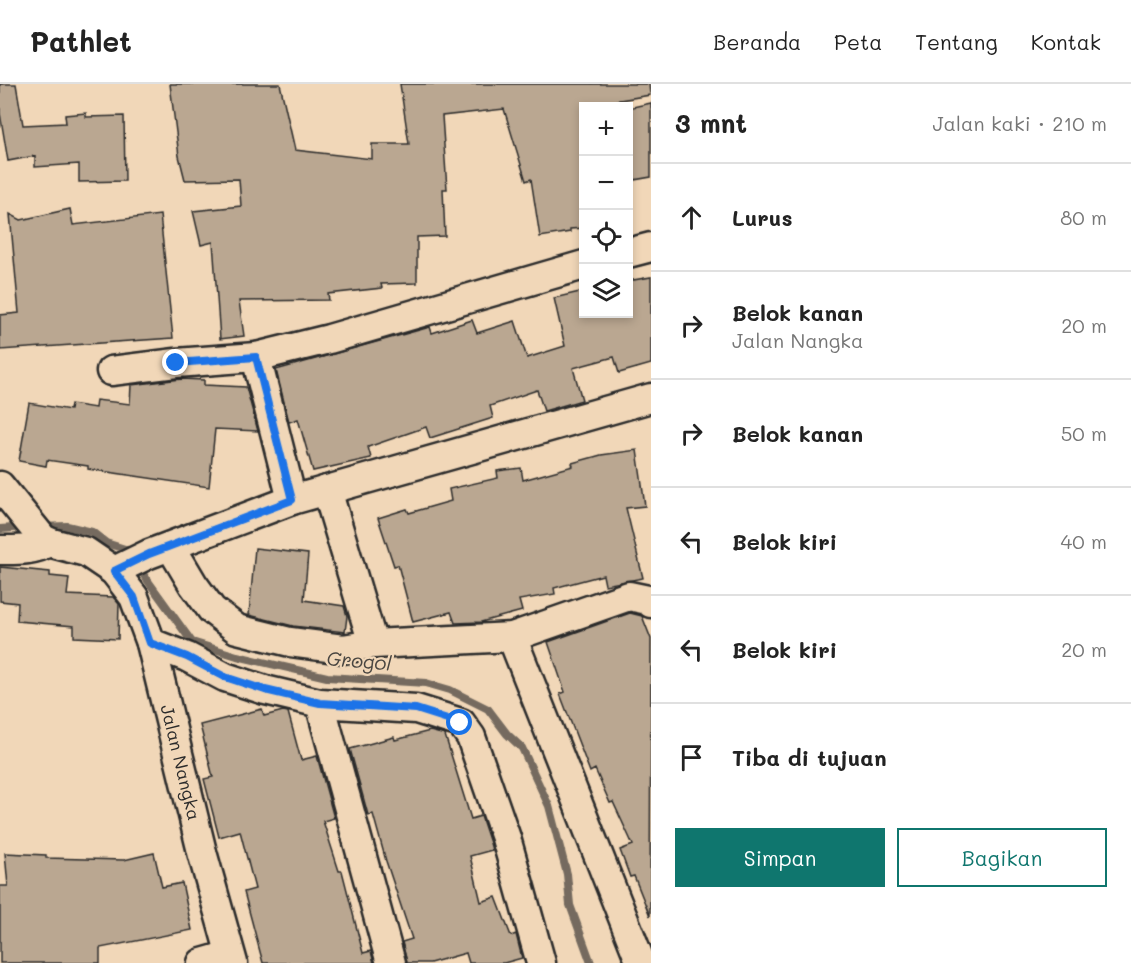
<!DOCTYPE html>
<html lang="id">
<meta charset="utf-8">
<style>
body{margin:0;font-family:Mali,sans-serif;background:#f6f6f6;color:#222}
.controls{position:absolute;right:18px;top:18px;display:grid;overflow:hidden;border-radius:0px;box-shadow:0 3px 9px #0003}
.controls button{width:54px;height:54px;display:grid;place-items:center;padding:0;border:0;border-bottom:2px solid #e0e0e0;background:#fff;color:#222;font:30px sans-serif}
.stop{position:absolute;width:18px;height:18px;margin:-14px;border:4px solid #1a73e8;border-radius:50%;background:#fff}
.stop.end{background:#1a73e8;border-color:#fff;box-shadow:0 2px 6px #0008}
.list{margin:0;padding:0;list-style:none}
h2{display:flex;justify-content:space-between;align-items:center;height:78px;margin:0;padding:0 24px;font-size:26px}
h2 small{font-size:20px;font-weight:400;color:#767676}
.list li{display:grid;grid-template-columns:39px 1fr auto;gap:18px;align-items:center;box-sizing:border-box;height:108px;padding:0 24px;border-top:2px solid #e0e0e0}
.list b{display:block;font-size:22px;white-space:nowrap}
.list p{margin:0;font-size:20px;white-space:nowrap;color:#767676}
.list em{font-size:20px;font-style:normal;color:#767676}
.actions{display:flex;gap:12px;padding:18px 24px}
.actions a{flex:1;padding:14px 0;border:2px solid #0f766e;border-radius:0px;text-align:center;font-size:21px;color:#0f766e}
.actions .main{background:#0f766e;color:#fff}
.icon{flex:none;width:33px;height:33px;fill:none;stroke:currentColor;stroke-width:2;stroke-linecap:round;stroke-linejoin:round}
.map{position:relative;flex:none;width:651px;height:879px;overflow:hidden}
header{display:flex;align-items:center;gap:36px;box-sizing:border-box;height:84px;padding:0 30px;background:#fff;border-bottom:2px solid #e0e0e0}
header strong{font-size:28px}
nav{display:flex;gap:33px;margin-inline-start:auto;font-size:21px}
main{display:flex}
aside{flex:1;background:#fff}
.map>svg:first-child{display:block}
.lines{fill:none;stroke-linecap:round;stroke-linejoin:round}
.stream{stroke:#746b5f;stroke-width:8}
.building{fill:#baa791;stroke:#2b2b2b;stroke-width:1.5}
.street-casing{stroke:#2b2b2b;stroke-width:33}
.street{stroke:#f1d7b8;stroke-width:28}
.route{stroke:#1a73e8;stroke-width:8}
.labels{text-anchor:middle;stroke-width:4.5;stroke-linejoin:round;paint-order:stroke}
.street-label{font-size:18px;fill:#2b2b2b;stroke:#f1d7b8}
.water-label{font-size:20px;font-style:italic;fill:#4a4641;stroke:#f1d7b8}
</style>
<header>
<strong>Pathlet</strong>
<nav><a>Beranda</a><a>Peta</a><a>Tentang</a><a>Kontak</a></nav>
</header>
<main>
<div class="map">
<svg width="651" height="879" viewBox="0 0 651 879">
<rect width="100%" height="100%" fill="#f1d7b8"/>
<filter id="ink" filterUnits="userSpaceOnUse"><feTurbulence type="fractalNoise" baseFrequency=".0167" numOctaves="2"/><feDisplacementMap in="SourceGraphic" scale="12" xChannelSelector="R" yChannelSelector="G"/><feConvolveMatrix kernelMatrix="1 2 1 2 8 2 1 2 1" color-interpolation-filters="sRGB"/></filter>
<g filter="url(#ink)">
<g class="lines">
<path class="stream" d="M40 443 67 442 92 448 106 459 125 465 192 558 237 572 327 593 426 599 450 606 488 625 507 650 522 664 549 722 567 790 570 821 591 879
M0 445 27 443"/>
</g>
<path class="building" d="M0 0H16L23 41 66 39 65 31 86 29V33L124 32 125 97 79 98V80L35 83V72L8 77 0 29Z
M170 0H280L295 66 372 75V60H409L400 0H649L650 11 584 22V144L570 145V148L540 153 531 95 526 97 504 25 442 32 447 105H443L445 152 417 153V199L381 200 382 204 328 210 329 216 239 217 244 252 220 255 213 158 201 161 193 127 241 122 239 95 185 96 179 72Z
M651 19V93L628 97V24Z
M70 125 73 141 160 131 173 254 0 266V231L19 229 10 130 21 136Z
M651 193V280L619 289 614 273 573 284 582 316 544 327 537 306 490 322 493 334 430 354 426 343 368 363 371 374 313 387 298 335 289 338 276 286 430 243 432 249 472 236 477 249 515 237 527 274 565 262 554 214 584 207V230H628V197Z
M181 295 204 296V301L246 303 258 347 215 345 209 403 88 385V382L47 376 46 382 19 377 29 319 70 326 71 320 95 324 96 316 130 320 131 301Z
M637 366 645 422 626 424 643 494 605 501 603 491 554 504 555 510 519 516 522 527 481 538 455 539 451 528 413 538 398 481 394 482 378 434 407 425 409 429 451 417 449 405 498 394 497 387 521 384 523 396 573 382 572 379 601 371Z
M255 464 308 470 304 516 344 522 347 532 345 548 293 542 249 531Z
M0 483 50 488V492L69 494 67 511 113 513 119 520 118 555 74 553V542L17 537 18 519 0 517Z
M630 529 642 532 651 555 650 832 634 792 630 793 620 766 633 761 613 718 610 719 595 685 590 688 560 610 565 608 548 558Z
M262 625 264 632 283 627 288 628 301 676 317 672 334 734 323 737 339 787H342L363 869 371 867 374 879H263L244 808 255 805 240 747 219 753 204 695 213 693 200 641Z
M430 647 445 651 471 735 481 732 490 759 492 766 470 772 481 818 496 813 511 852 516 850 522 874 504 879H469L466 869 430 879H407L402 858 412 855 386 777 373 730 368 731 350 665 394 653 395 656Z
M5 769 46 771V774L124 776 154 769 162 803 182 799 192 846 100 864V879H0V802H8Z"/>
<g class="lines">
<g class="street-casing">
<g id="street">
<path d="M628 169 651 163"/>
<path d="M256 273 292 416"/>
<path d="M111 287 176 279 256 273 329 255 584 181"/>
<path id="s1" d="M0 402 43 455 52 459 86 468 114 487 134 513 151 559 202 768 233 879"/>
<path d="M327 406 373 560 512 553 629 512 648 516 651 519"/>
<path d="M171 463 193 500 212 526 237 545 290 558 343 565 373 560"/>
<path d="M0 466C16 466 35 467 48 458"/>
<path d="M114 487 149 470 292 416 651 314"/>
<path d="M512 553 641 879"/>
<path d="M151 559 187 573 225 593 265 606 320 619 416 625 461 639 471 653 506 754 541 879"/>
<path d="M320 619 391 879"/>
<path d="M202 879 230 871"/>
</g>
</g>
<use href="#street" class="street"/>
</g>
</g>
<g class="lines" filter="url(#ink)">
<path class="route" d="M176 279 256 273 292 416 149 470 114 487 134 513 150 559 187 573 225 593 265 606 320 619 416 625 460 639"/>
</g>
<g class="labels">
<g class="street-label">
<text dy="6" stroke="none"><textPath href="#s1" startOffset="352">Jalan Nangka</textPath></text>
</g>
<g class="water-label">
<text transform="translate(359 577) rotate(5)" y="7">Grogol</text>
</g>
</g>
</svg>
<div class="controls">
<button>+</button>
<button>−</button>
<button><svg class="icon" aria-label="locate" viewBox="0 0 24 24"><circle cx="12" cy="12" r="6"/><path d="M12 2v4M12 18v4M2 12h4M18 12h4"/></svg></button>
<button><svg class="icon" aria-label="layers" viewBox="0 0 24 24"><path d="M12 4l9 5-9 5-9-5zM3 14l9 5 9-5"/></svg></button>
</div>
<div class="stop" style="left:460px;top:639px"></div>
<div class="stop end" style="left:176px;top:279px"></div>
</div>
<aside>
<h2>3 mnt<small>Jalan kaki · 210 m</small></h2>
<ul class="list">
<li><svg class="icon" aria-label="ahead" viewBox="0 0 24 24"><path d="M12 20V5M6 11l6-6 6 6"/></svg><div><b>Lurus</b></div><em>80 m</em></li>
<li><svg class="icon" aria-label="right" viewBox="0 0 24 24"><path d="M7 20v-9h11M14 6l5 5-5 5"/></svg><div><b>Belok kanan</b><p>Jalan Nangka</p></div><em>20 m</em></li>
<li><svg class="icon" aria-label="right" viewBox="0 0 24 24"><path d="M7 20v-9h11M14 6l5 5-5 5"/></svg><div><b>Belok kanan</b></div><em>50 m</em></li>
<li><svg class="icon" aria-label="left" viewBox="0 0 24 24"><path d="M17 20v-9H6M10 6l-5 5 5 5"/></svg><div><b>Belok kiri</b></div><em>40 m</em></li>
<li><svg class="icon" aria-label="left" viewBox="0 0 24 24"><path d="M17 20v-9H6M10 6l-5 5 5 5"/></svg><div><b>Belok kiri</b></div><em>20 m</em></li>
<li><svg class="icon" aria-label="arrive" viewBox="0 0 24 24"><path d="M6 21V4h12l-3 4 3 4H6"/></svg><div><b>Tiba di tujuan</b></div></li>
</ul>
<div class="actions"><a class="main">Simpan</a><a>Bagikan</a></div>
</aside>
</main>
